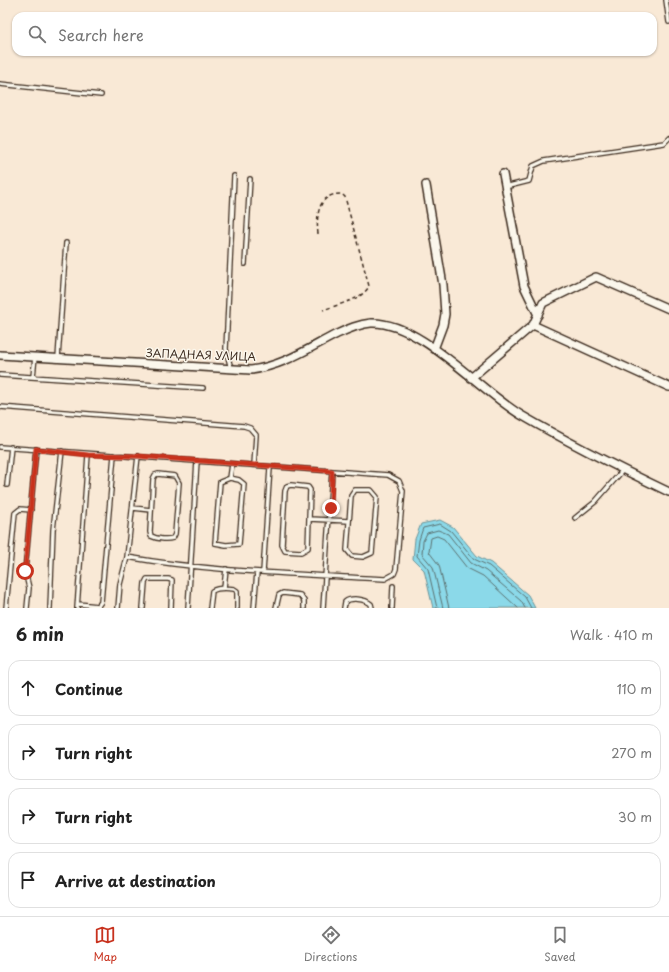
<!DOCTYPE html>
<meta charset="utf-8">
<style>
body{margin:0;font-family:"Playpen Sans",sans-serif;background:#f2f2f2;color:#222}
.stop{position:absolute;width:12px;height:12px;margin:-9px;border:3px solid #c8321e;border-radius:50%;background:#fff}
.stop.end{background:#c8321e;border-color:#fff;box-shadow:0 1px 4px #0008}
.list{margin:0;padding:0;list-style:none}
h2{display:flex;justify-content:space-between;align-items:center;height:52px;margin:0;padding:0 16px;font-size:17px}
h2 small{font-size:13px;font-weight:400;color:#767676}
.list li{display:grid;grid-template-columns:26px 1fr auto;gap:12px;align-items:center;box-sizing:border-box;height:56px;margin:0 8px 8px;padding:0 8px;border:1px solid #e0e0e0;border-radius:12px}
.list b{display:block;font-size:15px;white-space:nowrap}
.list em{font-size:13px;font-style:normal;color:#767676}
.icon{flex:none;width:22px;height:22px;fill:none;stroke:currentColor;stroke-width:2;stroke-linecap:round;stroke-linejoin:round}
.map{position:relative;flex:none;width:669px;height:608px;overflow:hidden}
.search{position:absolute;background:#fff;box-shadow:0 1px 3px #0004;left:12px;right:12px;top:12px;height:44px;display:flex;align-items:center;gap:10px;box-sizing:border-box;padding:0 14px;border-radius:12px;color:#767676;font-size:15px}
.sheet{height:308px;background:#fff}
nav{display:flex;justify-content:space-around;align-items:center;box-sizing:border-box;height:56px;border-top:1px solid #e0e0e0;background:#fff;font-size:11px;color:#767676}
nav a{display:grid;justify-items:center;gap:2px}
nav .on{color:#c8321e}
.map>svg:first-child{display:block}
.water{fill:#8bd9e9;stroke:#6b9398}
.lines{fill:none;stroke-linecap:round;stroke-linejoin:round}
.shore{stroke:#5b706f;stroke-width:1}
.lane-casing{stroke:#3b2a1e;stroke-width:6}
.street-casing{stroke:#3b2a1e;stroke-width:10}
.path{stroke:#3b2a1e;stroke-width:1.5;stroke-dasharray:4 3;stroke-linecap:butt}
.lane{stroke:#fbf7ec;stroke-width:3.5}
.street{stroke:#fbf7ec;stroke-width:7}
.route{stroke:#c8321e;stroke-width:5}
.labels{text-anchor:middle;stroke-width:3;stroke-linejoin:round;paint-order:stroke}
.street-label{font-size:11px;fill:#3b2a1e;stroke:#fbf7ec}
</style>
<div class="map">
<svg width="669" height="608" viewBox="0 0 669 608">
<rect width="100%" height="100%" fill="#f9e9d6"/>
<filter id="ink" filterUnits="userSpaceOnUse"><feTurbulence type="fractalNoise" baseFrequency=".025" numOctaves="2"/><feDisplacementMap in="SourceGraphic" scale="8" xChannelSelector="R" yChannelSelector="G"/><feConvolveMatrix kernelMatrix="1 2 1 2 8 2 1 2 1" color-interpolation-filters="sRGB"/></filter>
<g filter="url(#ink)">
<path class="water" d="M440 520 453 527 477 556 491 563 528 595 535 608H433L424 570 413 559 415 539 421 524Z"/>
<g class="lines">
<path class="shore" d="M437 608 428 569 417 556 419 540 423 528 440 524 451 531 474 559 489 566 525 597 531 608
M443 608 433 567 422 554 423 541 427 533 438 530 448 534 471 563 486 571 521 601 525 608
M449 608 439 565 429 552 431 538 437 536 444 539 467 568 483 576 518 608"/>
<g class="lane-casing">
<path id="lane" d="M666 0 669 22
M0 84 101 95
M505 187 529 181 533 166 544 161 664 143 669 138
M245 264 250 179
M58 358 66 243
M231 369 226 349 234 176
M0 375 203 388
M33 377 35 357
M0 407 244 426 250 428 256 435 254 465
M0 447 388 475 399 481 403 491 396 569 394 574 385 579C299 574 212 572 127 557
M158 474 175 476 179 483 175 534 173 538C167 540 157 539 151 536L150 532 153 479 155 475Z
M230 478 239 480 244 484 239 544 226 545 215 543 220 482Z
M230 478 232 464
M7 485 11 447
M291 485 308 487 310 490 308 548 301 552 285 551 282 545 285 491 287 486Z
M355 490H371L377 497 372 553 363 557 352 556 347 550 351 496Z
M133 508 151 510
M575 518 595 502 623 470
M310 519 349 521
M263 572 270 468
M224 588 226 569
M78 604 98 606 101 602 114 455
M6 608 15 513 20 509 31 510
M27 608 29 588 25 571 36 449
M50 608 53 530 62 451
M77 608 88 455
M118 608 120 584 127 557 138 456
M143 608 145 583 147 579H168L172 580 171 608
M188 608 197 461
M210 608 212 591C219 587 227 588 234 589L237 591V608
M254 608 257 572
M276 608 279 595 283 593 300 595 304 601V608
M323 608 332 471
M344 608 345 602C351 597 365 599 371 604L372 608
M392 608 393 586"/>
</g>
<g class="street-casing">
<path id="street" d="M503 174 524 286 538 315
M426 185 443 285 445 314 443 325 434 349
M533 325 669 387
M0 355 251 370C283 366 309 348 337 334 348 329 359 324 371 323 420 321 479 390 521 415 569 443 619 468 669 492
M471 378 533 325 543 303 596 277 669 309"/>
</g>
<path class="path" d="M318 234C316 215 318 193 342 194L345 197 369 286C364 299 336 305 323 310"/>
<use href="#lane" class="lane"/>
<use href="#street" class="street"/>
</g>
</g>
<g class="lines" filter="url(#ink)">
<path class="route" d="M25 571 36 449 88 455 138 456 332 471 331 508"/>
</g>
<g class="labels">
<g class="street-label">
<text transform="translate(201 355) rotate(2)" y="4">ЗАПАДНАЯ УЛИЦА</text>
</g>
</g>
</svg>
<div class="stop" style="left:25px;top:571px"></div>
<div class="stop end" style="left:331px;top:508px"></div>
<div class="search"><svg class="icon" aria-label="search" viewBox="0 0 24 24"><circle cx="10" cy="10" r="6"/><path d="M15 15l6 6"/></svg>Search here</div>
</div>
<section class="sheet">
<h2>6 min<small>Walk · 410 m</small></h2>
<ul class="list">
<li><svg class="icon" aria-label="ahead" viewBox="0 0 24 24"><path d="M12 20V5M6 11l6-6 6 6"/></svg><div><b>Continue</b></div><em>110 m</em></li>
<li><svg class="icon" aria-label="right" viewBox="0 0 24 24"><path d="M7 20v-9h11M14 6l5 5-5 5"/></svg><div><b>Turn right</b></div><em>270 m</em></li>
<li><svg class="icon" aria-label="right" viewBox="0 0 24 24"><path d="M7 20v-9h11M14 6l5 5-5 5"/></svg><div><b>Turn right</b></div><em>30 m</em></li>
<li><svg class="icon" aria-label="arrive" viewBox="0 0 24 24"><path d="M6 21V4h12l-3 4 3 4H6"/></svg><div><b>Arrive at destination</b></div></li>
</ul>
</section>
<nav>
<a class="on"><svg class="icon" aria-label="map" viewBox="0 0 24 24"><path d="M3 6l6-2 6 2 6-2v14l-6 2-6-2-6 2zM9 4v14M15 6v14"/></svg>Map</a>
<a><svg class="icon" aria-label="directions" viewBox="0 0 24 24"><path d="M12 3l9 9-9 9-9-9zM9 14v-3h6M13 9l2 2-2 2"/></svg>Directions</a>
<a><svg class="icon" aria-label="saved" viewBox="0 0 24 24"><path d="M7 4h10v16l-5-4-5 4z"/></svg>Saved</a>
</nav>
